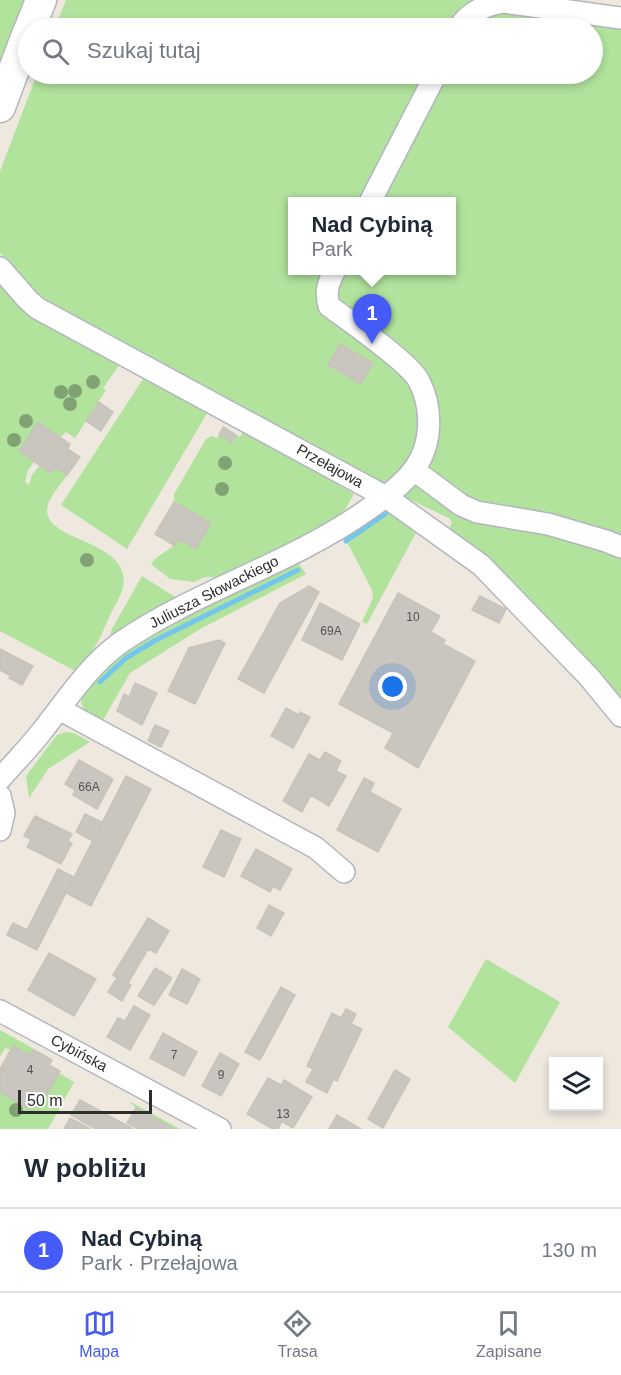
<!DOCTYPE html>
<html lang="pl">
<meta charset="utf-8">
<style>
body{margin:0;font-family:Arial,sans-serif;background:#f6f6f7;color:#1f2937}
.controls{position:absolute;right:18px;bottom:18px;display:grid;overflow:hidden;border-radius:0px;box-shadow:0 3px 9px #0003}
.controls button{width:54px;height:54px;display:grid;place-items:center;padding:0;border:0;border-bottom:2px solid #e0e1e3;background:#fff;color:#1f2937;font:30px sans-serif}
.scale{position:absolute;left:18px;bottom:15px;width:134px;box-sizing:border-box;padding-left:6px;border:3px solid #2d2d2d;border-top:0;font-size:16px;line-height:21px;white-space:nowrap;color:#2d2d2d;-webkit-text-stroke:4px #fff;paint-order:stroke}
.you{position:absolute;left:393px;top:687px;width:21px;height:21px;margin:-15px;border:4px solid #fff;border-radius:50%;background:#1a73e8;box-shadow:0 0 0 9px #1a73e833}
.badge{display:grid;place-items:center;width:39px;height:39px;border-radius:50%;background:#445bf7;color:#fff;font-size:20px;font-weight:700}
.pin{position:absolute;translate:-50% -50px;filter:drop-shadow(0 2px 3px #0008)}
.pin::after{content:'';position:absolute;top:32px;width:21px;height:18px;background:inherit;clip-path:polygon(0 0,100% 0,50% 100%)}
.popup{position:absolute;left:288px;top:197px;width:168px;height:78px;box-sizing:border-box;display:grid;place-content:center;border-radius:0px;background:#fff;filter:drop-shadow(0 2px 4px #0005);font-size:20px;white-space:nowrap;color:#747a83}
.popup b{font-size:22px;color:#1f2937}
.popup::after{content:'';position:absolute;left:50%;top:100%;margin-left:-12px;border:12px solid transparent;border-top-color:#fff}
.list{margin:0;padding:0;list-style:none}
h2{display:flex;justify-content:space-between;align-items:center;height:78px;margin:0;padding:0 24px;font-size:26px}
h2 small{font-size:20px;font-weight:400;color:#747a83}
.list li{display:grid;grid-template-columns:39px 1fr auto;gap:18px;align-items:center;box-sizing:border-box;height:84px;padding:0 24px;border-top:2px solid #e0e1e3}
.list b{display:block;font-size:22px;white-space:nowrap}
.list p{margin:0;font-size:20px;white-space:nowrap;color:#747a83}
.list em{font-size:20px;font-style:normal;color:#747a83}
.icon{flex:none;width:33px;height:33px;fill:none;stroke:currentColor;stroke-width:2;stroke-linecap:round;stroke-linejoin:round}
.map{position:relative;flex:none;width:621px;height:1129px;overflow:hidden}
.search{position:absolute;background:#fff;box-shadow:0 3px 9px #0003;left:18px;right:18px;top:18px;height:66px;display:flex;align-items:center;gap:15px;box-sizing:border-box;padding:0 21px;border-radius:33px;color:#747a83;font-size:22px}
.sheet{height:162px;background:#fff}
nav{display:flex;justify-content:space-around;align-items:center;box-sizing:border-box;height:84px;border-top:2px solid #e0e1e3;background:#fff;font-size:16px;color:#747a83}
nav a{display:grid;justify-items:center;gap:3px}
nav .on{color:#445bf7}
.map>svg:first-child{display:block}
.green{fill:#b1e39d;fill-rule:evenodd}
.lines{fill:none;stroke-linecap:round;stroke-linejoin:round}
.stream{stroke:#75c6ed;stroke-width:5}
.building{fill:#c9c5bf;stroke:#c9c4b9;stroke-width:1.5}
.street-casing{stroke:#b3b5bf;stroke-width:24}
.secondary-casing{stroke:#b3b5bf;stroke-width:33}
.street{stroke:#fff;stroke-width:21}
.secondary{stroke:#fff;stroke-width:30}
.tree{fill:#81a374}
.labels{text-anchor:middle;stroke-width:4.5;stroke-linejoin:round;paint-order:stroke}
.number-label{font-size:12px;fill:#545352}
.street-label{font-size:15px;fill:#2d2d2d;stroke:#fff}
</style>
<div class="map">
<svg width="621" height="1129" viewBox="0 0 621 1129">
<rect width="100%" height="100%" fill="#eee8df"/>
<path class="green" d="M0 0H30L0 80Z
M66 0H570L621 10V709L568 647 463 539 449 529 452 522 449 518 400 495 42 301 0 253V171L37 74H592V28H55ZM292 202H452V270H292Z
M0 276 209 410 127 549 61 505 145 376 120 364 103 388 106 390 75 438 66 432 35 461 28 470 25 482 29 485 32 475 40 465 51 472 55 467 67 475C60 486 43 503 48 516 56 542 132 543 123 587 121 596 115 605 111 613 101 635 94 654 77 672L0 631Z
M246 427 329 473 326 478 354 494 341 517 222 578 205 577 194 582 170 579 151 564C158 553 172 551 178 539L196 549 210 523 174 502V494L206 439 212 436 217 438 219 435 232 443 236 435 240 437Z
M387 511 418 529 367 624 362 622 373 598 372 590 345 538 380 512Z
M299 564 306 574 200 629 130 673 102 722 85 712 81 702 84 691 115 656 163 627 248 586Z
M142 576 180 600 108 643 112 629Z
M66 732 74 733 90 742 48 769 29 798 26 776 57 735Z
M486 959 560 1002 515 1083 448 1027Z
M0 1030 52 1059 30 1055 13 1046 11 1050 5 1048 0 1057Z
M59 1073 74 1082 48 1129H0V1092L29 1108 39 1091Z
M129 1101 180 1129H174L136 1108Z"/>
<g class="lines">
<path class="stream" d="M346 541 385 514
M100 682 126 658 156 640 298 570"/>
</g>
<path class="building" d="M340 344 373 363 361 384 328 365Z
M99 402 113 412 101 431 86 421Z
M38 422 70 444 68 449 80 457 67 475 55 467 51 473 19 451Z
M223 427 236 435 232 443 219 435Z
M174 502 211 523 196 549 178 539 175 546 155 534Z
M309 586 319 592 264 693 238 679 280 603Z
M398 593 440 616 431 632 445 640 443 644 475 661 418 768 385 748 393 733 339 704Z
M480 596 506 609 499 623 472 610Z
M320 603 360 624 342 660 302 640Z
M219 640 225 643 195 704 168 691 189 648Z
M0 649 33 666 22 685 9 678 11 676 0 670Z
M135 683 157 693 142 725 117 711 124 694 129 697Z
M286 708 299 715 300 712 310 717 293 748 271 736Z
M155 725 169 731 161 747 148 741Z
M325 752 341 761 336 771 346 776 329 806 311 795 302 812 283 801 309 754 320 760Z
M79 760 113 779 97 809 73 795 75 790 65 784Z
M126 776 151 789 91 906 66 893Z
M364 778 374 783 370 792 401 809 378 852 337 830Z
M85 814 102 822 93 841 76 832Z
M35 816 72 834 68 841 72 843 61 864 27 847 31 839 24 836Z
M221 830 241 839 224 877 203 867Z
M256 849 292 869 280 890 273 886 270 892 241 876Z
M58 869 74 877 37 950 7 935 13 923 27 930Z
M269 905 284 913 271 936 257 928Z
M148 918 169 931 156 953 148 949 128 983 131 985 122 1001 108 992 117 978 113 975Z
M49 953 96 979 74 1016 28 990Z
M155 968 172 978 154 1005 138 996Z
M182 969 200 979 187 1004 169 995Z
M281 987 295 995 260 1060 245 1052Z
M134 1006 150 1015 130 1050 107 1037 118 1018 125 1021Z
M346 1009 356 1014 351 1024 362 1029 337 1081 307 1066 332 1013 341 1018Z
M163 1033 197 1052 184 1076 150 1058Z
M13 1046 30 1055 33 1050 52 1060 49 1065 60 1071 47 1095 0 1069Z
M220 1053 239 1064 221 1096 202 1086Z
M0 1069 39 1091 29 1109 0 1092Z
M313 1069 333 1080 327 1093 306 1082Z
M395 1070 410 1079 383 1128 368 1119Z
M268 1078 281 1085 266 1112 282 1121 278 1129H273L247 1114Z
M284 1080 312 1097 293 1128 266 1112Z
M80 1100 126 1125 133 1129H96L71 1115Z
M136 1108 174 1129H138L127 1123Z
M337 1115 361 1129H329Z
M70 1118 91 1129H64Z"/>
<g class="lines">
<g class="street-casing">
<path id="street" d="M459 28C468 12 486 5 504 2L621 18
M370 202 436 74
M0 268 28 300 37 308 386 497 481 565 589 677 621 716
M414 470 461 505 477 512 548 524 606 541 621 547
M59 709 316 848 344 872
M0 779C14 763 29 748 42 731 66 701 88 666 120 643 197 590 291 564 367 510 384 498 403 485 415 468 432 444 433 408 419 381 409 362 349 321 329 306 325 292 328 283 335 270
M0 796 4 813 0 830
M0 1011 220 1129"/>
</g>
<g class="secondary-casing">
<path id="secondary" d="M30 28 41 0
M0 107 28 32"/>
</g>
<use href="#street" class="street"/>
<use href="#secondary" class="secondary"/>
</g>
<g class="tree">
<circle cx="93" cy="382" r="7"/>
<circle cx="75" cy="391" r="7"/>
<circle cx="61" cy="392" r="7"/>
<circle cx="70" cy="404" r="7"/>
<circle cx="26" cy="421" r="7"/>
<circle cx="14" cy="440" r="7"/>
<circle cx="225" cy="463" r="7"/>
<circle cx="222" cy="489" r="7"/>
<circle cx="87" cy="560" r="7"/>
<circle cx="16" cy="1110" r="7"/>
</g>
<g class="labels">
<g class="number-label">
<text x="413" y="621">10</text>
<text x="331" y="635">69A</text>
<text x="89" y="791">66A</text>
<text x="174" y="1059">7</text>
<text x="30" y="1074">4</text>
<text x="221" y="1079">9</text>
<text x="283" y="1118">13</text>
</g>
<g class="street-label">
<text transform="translate(330 466) rotate(29)" y="5">Przełajowa</text>
<text transform="translate(214 592) rotate(-27)" y="5">Juliusza Słowackiego</text>
<text transform="translate(79 1053) rotate(28)" y="5">Cybińska</text>
</g>
</g>
</svg>
<div class="controls">
<button><svg class="icon" aria-label="layers" viewBox="0 0 24 24"><path d="M12 4l9 5-9 5-9-5zM3 14l9 5 9-5"/></svg></button>
</div>
<div class="scale">50 m</div>
<div class="you"></div>
<div class="pin badge" style="left:372px;top:344px">1</div>
<div class="popup"><b>Nad Cybiną</b>Park</div>
<div class="search"><svg class="icon" aria-label="search" viewBox="0 0 24 24"><circle cx="10" cy="10" r="6"/><path d="M15 15l6 6"/></svg>Szukaj tutaj</div>
</div>
<section class="sheet">
<h2>W pobliżu<small></small></h2>
<ul class="list">
<li><span class="badge">1</span><div><b>Nad Cybiną</b><p>Park · Przełajowa</p></div><em>130 m</em></li>
</ul>
</section>
<nav>
<a class="on"><svg class="icon" aria-label="map" viewBox="0 0 24 24"><path d="M3 6l6-2 6 2 6-2v14l-6 2-6-2-6 2zM9 4v14M15 6v14"/></svg>Mapa</a>
<a><svg class="icon" aria-label="directions" viewBox="0 0 24 24"><path d="M12 3l9 9-9 9-9-9zM9 14v-3h6M13 9l2 2-2 2"/></svg>Trasa</a>
<a><svg class="icon" aria-label="saved" viewBox="0 0 24 24"><path d="M7 4h10v16l-5-4-5 4z"/></svg>Zapisane</a>
</nav>
